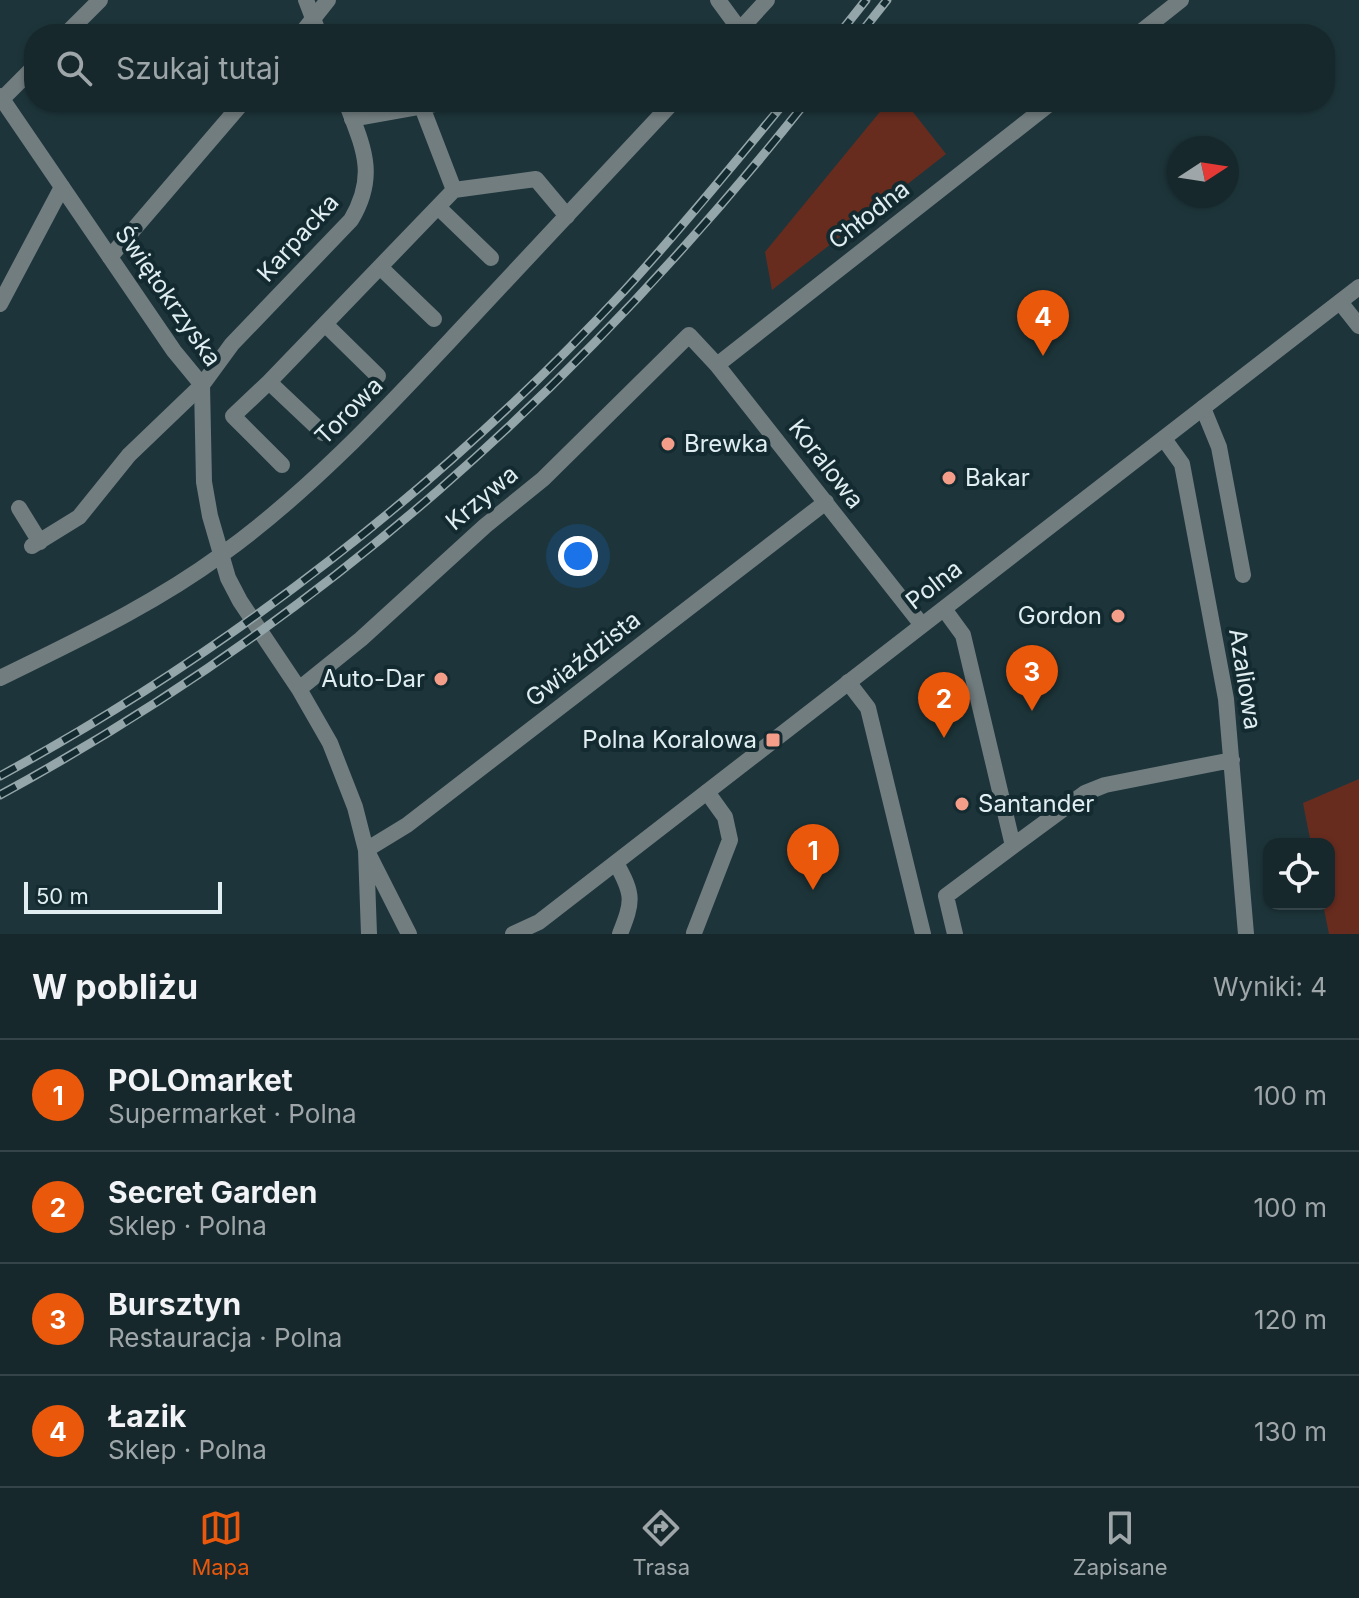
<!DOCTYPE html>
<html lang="pl">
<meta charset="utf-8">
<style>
body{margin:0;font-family:Inter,sans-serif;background:#1f3034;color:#f1f3f6}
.controls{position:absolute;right:24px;bottom:24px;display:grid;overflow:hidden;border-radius:16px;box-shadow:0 2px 6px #0004}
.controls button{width:72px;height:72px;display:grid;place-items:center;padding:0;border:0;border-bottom:2px solid #354448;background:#16282c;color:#f1f3f6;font:40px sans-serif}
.compass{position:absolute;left:1167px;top:136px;width:72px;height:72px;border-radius:50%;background:#16282c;box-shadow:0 2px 6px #0004;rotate:78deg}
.scale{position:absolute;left:24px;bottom:20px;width:198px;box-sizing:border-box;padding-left:8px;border:4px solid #e0eef1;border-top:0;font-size:22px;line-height:28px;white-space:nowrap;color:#e0eef1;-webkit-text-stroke:6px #132b30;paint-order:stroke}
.you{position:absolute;left:578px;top:556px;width:28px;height:28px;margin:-20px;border:6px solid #fff;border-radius:50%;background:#1a73e8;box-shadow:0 0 0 12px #1a73e833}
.badge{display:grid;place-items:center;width:52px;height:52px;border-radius:50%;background:#ea580c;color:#fff;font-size:26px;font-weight:700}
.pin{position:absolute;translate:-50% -66px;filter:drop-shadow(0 2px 4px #0008)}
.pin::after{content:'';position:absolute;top:42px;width:28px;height:24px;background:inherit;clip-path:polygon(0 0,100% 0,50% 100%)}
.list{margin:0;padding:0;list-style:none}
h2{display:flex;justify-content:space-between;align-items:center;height:104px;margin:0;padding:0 32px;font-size:34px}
h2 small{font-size:26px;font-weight:400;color:#9ea6a9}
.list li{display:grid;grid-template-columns:52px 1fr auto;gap:24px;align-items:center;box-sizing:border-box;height:112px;padding:0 32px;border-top:2px solid #354448}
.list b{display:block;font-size:30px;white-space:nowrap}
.list p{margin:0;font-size:26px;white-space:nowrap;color:#9ea6a9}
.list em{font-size:26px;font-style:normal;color:#9ea6a9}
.icon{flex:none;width:44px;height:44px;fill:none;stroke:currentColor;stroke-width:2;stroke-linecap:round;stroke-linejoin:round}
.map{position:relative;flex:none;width:1359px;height:934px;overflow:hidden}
.search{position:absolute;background:#16282c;box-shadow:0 2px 6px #0004;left:24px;right:24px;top:24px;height:88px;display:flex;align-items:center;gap:20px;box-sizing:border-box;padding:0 28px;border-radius:32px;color:#9ea6a9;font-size:30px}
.sheet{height:552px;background:#16282c}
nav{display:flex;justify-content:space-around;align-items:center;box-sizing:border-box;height:112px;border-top:2px solid #354448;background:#16282c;font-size:22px;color:#9ea6a9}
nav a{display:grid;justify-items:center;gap:4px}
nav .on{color:#ea580c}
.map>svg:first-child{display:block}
.green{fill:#682c1f}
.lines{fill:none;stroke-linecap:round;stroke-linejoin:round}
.service{stroke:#727d80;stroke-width:16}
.minor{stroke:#727d80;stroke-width:16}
.tertiary{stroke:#727d80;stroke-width:16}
.rail-casing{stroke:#94a6a9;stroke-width:9}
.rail{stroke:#132b30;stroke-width:6;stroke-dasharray:18;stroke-linecap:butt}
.poi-dot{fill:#f49e89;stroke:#132b30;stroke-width:3}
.labels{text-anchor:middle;stroke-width:8;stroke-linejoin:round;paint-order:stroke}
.street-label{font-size:24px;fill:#e0eef1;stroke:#132b30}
.poi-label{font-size:24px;fill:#e0eef1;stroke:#132b30;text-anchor:start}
</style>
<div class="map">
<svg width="1359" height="934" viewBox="0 0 1359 934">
<rect width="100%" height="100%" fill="#1d353a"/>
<path class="green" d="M888 102H905L946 154 772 290 765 252Z
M1359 779V934H1329L1323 904H1329V844H1311L1303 803Z"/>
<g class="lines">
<path class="service" d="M66 34 100 0
M301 34 328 0
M2 99 34 67
M352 119 447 102
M454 190 536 179 567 216
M438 207 491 258
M110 257 243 102
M380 267 434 319
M0 304 62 187
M325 324 378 376
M269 382 233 416 282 465
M1203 408 1219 447 1243 575
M323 433 269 382 454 190 422 107
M1164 439 1182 464 1226 699 1246 934
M19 508 40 542
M32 546 79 517 129 455 202 385
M944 609 963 635 1013 846 1085 793 1105 785 1232 760
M848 682 868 708 923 934
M616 863C634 895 633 901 620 934
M694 933 730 840 725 817 707 792
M955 934 946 896 1013 846"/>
<path class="minor" d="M306 0 319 34
M718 0 740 30
M736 34 767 0
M1138 34 1181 0
M0 96 174 351 202 385 204 482 210 516 228 578 240 601 299 689 330 743 355 807 366 850 369 934
M1340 302 1359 326
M717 365 1052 102
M202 385 232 344 351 220C378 175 363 147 346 102
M0 678C75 641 153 605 221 555 310 491 384 411 458 332 530 255 601 179 673 102
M299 689 361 639 485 526 543 479 689 335 717 365 922 625
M366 850 407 825 826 502
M369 855 409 934"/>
<path class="tertiary" d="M513 934 539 922 1359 287"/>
<g class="rail-casing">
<path id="rail" d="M839 34 866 0
M860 34 887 0
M0 776C232 650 444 485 624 291 680 230 732 166 785 102
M0 795C323 619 578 389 806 102"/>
</g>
<use href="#rail" class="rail"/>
</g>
<g class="poi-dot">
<circle cx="668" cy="444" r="8"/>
<circle cx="949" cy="478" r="8"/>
<circle cx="1118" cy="616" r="8"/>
<circle cx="441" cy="679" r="8"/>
<rect x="765" y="732" width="16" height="16" rx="4"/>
<circle cx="962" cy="804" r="8"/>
</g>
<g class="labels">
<g class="street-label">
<text transform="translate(869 215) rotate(-38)" y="8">Chłodna</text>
<text transform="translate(298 238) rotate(-48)" y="8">Karpacka</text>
<text transform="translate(168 296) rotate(55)" y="8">Świętokrzyska</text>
<text transform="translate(349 411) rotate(-45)" y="8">Torowa</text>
<text transform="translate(826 464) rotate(52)" y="8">Koralowa</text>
<text transform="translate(482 498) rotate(-40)" y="8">Krzywa</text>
<text transform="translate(934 585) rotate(-38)" y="8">Polna</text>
<text transform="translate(583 659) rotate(-38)" y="8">Gwiaździsta</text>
<text transform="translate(1245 679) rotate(81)" y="8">Azaliowa</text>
</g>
<g class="poi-label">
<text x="684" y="452">Brewka</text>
<text x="965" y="486">Bakar</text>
<text x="1102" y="624" text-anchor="end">Gordon</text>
<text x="425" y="687" text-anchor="end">Auto-Dar</text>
<text x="757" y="748" text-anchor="end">Polna Koralowa</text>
<text x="978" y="812">Santander</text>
</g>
</g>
</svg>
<div class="controls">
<button><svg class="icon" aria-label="locate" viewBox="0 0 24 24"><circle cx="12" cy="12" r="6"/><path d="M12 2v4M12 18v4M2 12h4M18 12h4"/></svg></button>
</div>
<svg class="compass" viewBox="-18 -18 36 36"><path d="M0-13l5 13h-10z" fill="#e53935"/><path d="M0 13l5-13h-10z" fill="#9ea6a9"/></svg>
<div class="scale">50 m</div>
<div class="you"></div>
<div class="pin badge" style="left:813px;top:890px">1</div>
<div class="pin badge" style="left:944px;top:738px">2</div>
<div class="pin badge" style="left:1032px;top:711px">3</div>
<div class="pin badge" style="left:1043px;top:356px">4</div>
<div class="search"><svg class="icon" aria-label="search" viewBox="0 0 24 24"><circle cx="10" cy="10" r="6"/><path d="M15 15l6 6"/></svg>Szukaj tutaj</div>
</div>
<section class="sheet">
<h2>W pobliżu<small>Wyniki: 4</small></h2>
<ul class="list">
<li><span class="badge">1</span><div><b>POLOmarket</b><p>Supermarket · Polna</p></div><em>100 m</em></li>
<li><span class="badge">2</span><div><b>Secret Garden</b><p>Sklep · Polna</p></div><em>100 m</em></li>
<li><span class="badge">3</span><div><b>Bursztyn</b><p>Restauracja · Polna</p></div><em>120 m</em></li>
<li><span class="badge">4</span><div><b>Łazik</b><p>Sklep · Polna</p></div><em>130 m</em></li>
</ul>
</section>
<nav>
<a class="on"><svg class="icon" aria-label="map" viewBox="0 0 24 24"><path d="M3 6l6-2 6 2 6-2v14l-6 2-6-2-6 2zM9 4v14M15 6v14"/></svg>Mapa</a>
<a><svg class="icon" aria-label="directions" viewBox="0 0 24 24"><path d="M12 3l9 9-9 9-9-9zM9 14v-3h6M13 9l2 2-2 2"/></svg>Trasa</a>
<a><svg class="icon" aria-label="saved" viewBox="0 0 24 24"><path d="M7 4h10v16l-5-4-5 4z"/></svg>Zapisane</a>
</nav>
